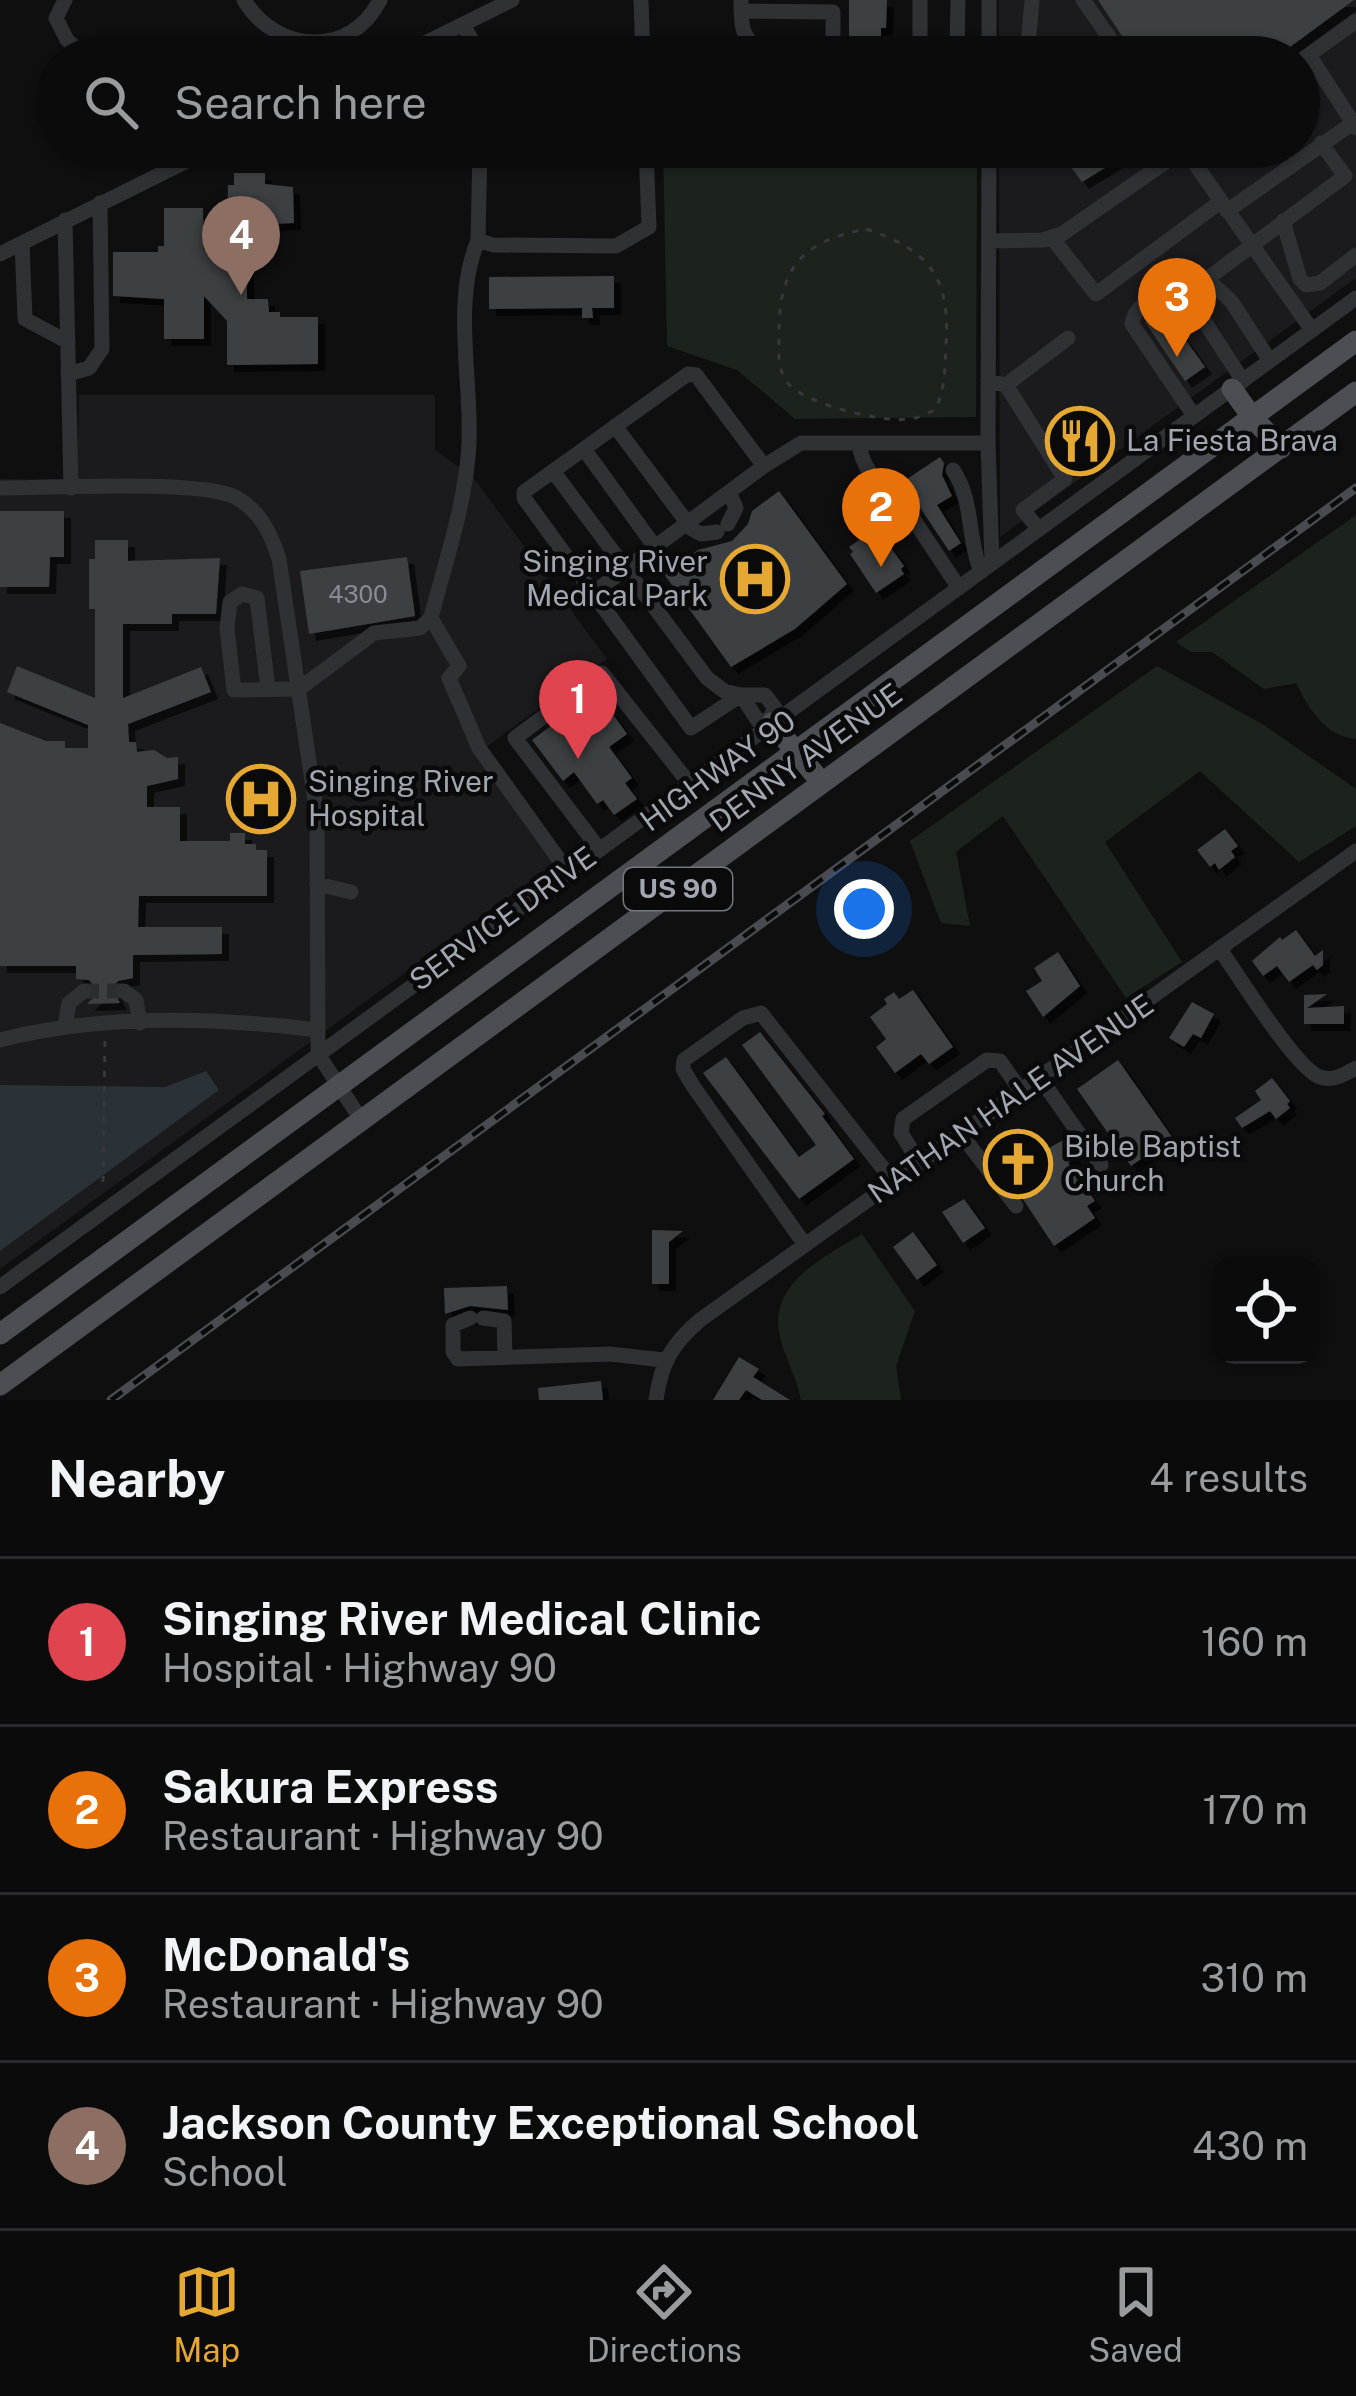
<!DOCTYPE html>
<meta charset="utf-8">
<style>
body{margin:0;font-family:"Public Sans",sans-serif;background:#19191a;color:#f1f3f6}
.controls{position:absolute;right:36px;bottom:36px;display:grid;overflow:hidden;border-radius:24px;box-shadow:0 3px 9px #0004}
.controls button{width:108px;height:108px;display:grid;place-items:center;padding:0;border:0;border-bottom:3px solid #2b2b2d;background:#0b0b0c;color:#f1f3f6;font:60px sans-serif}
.you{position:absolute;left:864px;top:909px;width:42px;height:42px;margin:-30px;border:9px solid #fff;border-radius:50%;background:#1a73e8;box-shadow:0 0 0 18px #1a73e833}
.badge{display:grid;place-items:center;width:78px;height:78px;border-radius:50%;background:#e5a832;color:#fff;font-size:39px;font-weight:700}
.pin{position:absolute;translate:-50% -99px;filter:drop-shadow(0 3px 6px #0008)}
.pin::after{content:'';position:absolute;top:63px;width:42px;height:36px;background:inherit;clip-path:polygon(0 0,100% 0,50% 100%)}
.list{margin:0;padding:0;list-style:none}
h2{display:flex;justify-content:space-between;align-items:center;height:156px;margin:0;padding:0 48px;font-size:51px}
h2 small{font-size:39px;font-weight:400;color:#9a9b9d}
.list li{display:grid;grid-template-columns:78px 1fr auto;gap:36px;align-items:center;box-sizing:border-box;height:168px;padding:0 48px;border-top:3px solid #2b2b2d}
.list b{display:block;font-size:45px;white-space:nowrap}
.list p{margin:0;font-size:39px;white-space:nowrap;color:#9a9b9d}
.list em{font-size:39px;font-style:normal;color:#9a9b9d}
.icon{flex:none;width:66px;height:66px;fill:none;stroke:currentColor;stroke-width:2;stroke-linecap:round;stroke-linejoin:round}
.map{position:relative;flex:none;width:1356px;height:1400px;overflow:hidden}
.search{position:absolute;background:#0b0b0c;box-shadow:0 3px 9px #0004;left:36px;right:36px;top:36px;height:132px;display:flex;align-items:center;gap:30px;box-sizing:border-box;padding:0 42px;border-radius:66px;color:#9a9b9d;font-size:45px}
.sheet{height:828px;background:#0b0b0c}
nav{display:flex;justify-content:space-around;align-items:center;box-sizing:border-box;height:168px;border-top:3px solid #2b2b2d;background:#0b0b0c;font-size:33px;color:#9a9b9d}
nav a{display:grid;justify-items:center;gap:6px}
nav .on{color:#e5a832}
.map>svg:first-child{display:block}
.built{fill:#1b1b1d}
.green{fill:#1c231d}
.water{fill:#2a3238}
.building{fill:#3e3f43;filter:url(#shadow)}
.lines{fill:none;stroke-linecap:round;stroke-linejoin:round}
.minor-tunnel{stroke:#2c2d30;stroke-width:15;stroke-dasharray:15 8;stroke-linecap:butt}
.path{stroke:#37383c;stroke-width:3;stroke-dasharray:6 9;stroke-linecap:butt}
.minor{stroke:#303135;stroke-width:15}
.major{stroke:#4d4e54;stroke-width:21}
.rail-casing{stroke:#4a4b50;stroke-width:9}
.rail{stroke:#0a0a0b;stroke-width:4.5;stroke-dasharray:14;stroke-linecap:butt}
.labels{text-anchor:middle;stroke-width:9;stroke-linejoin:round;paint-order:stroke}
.number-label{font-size:24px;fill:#888c96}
.shield{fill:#0a0a0b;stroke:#74777f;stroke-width:3}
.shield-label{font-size:27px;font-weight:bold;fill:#a1a6b1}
.poi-label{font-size:30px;fill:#a1a6b1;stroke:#0a0a0b;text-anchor:start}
.street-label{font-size:30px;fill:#a1a6b1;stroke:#0a0a0b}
</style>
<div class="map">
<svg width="1356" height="1400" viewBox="0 0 1356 1400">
<defs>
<filter id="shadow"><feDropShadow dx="7" dy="7" stdDeviation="0" flood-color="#0009"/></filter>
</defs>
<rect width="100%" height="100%" fill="#0f0f10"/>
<path class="built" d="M999 0H1356V278L1000 537 999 147H1299V57H999Z
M79 395H435V450L473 477 607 659 486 747 563 857 0 1269V479L77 480Z"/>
<path class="green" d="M663 147H977L976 417 795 419 737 370 667 346Z
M1356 515V739C1326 737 1308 708 1296 683L1264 689 1212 652H1191L1176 642Z
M1157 666 1264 725 1356 789V826L1299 862 1200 771 1105 842 1182 962 1126 998 1003 816 956 852 970 926 941 923 910 841Z
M862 1234 915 1311 896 1366 901 1400H801C797 1377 785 1359 780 1337 767 1283 825 1257 862 1234Z"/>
<path class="water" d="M206 1071 219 1090 0 1251V1085L165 1087Z"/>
<path class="building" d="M849 0H887L886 28H881V36H849Z
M1098 0H1354L1279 55 1271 45 1255 57H1136Z
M558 147H622V161H558Z
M1056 147H1139L1082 182Z
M234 173H265V184L293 187 294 223 272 224V231L247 236V299H268L269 312H280V317H318V364L227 365V321L204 296V339H164V299L113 296V252H158V246H164V208H203L204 251 227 228 228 185H234Z
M614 276V308H592L593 318H582V308L489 309V277Z
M1159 310 1165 311 1205 367 1185 381 1145 322Z
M1074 415 1101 452 1084 464 1057 427Z
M940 457 944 463 942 475 952 496 937 505 961 543 949 551 915 500 919 497 907 479Z
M779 491 847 584 795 629 731 667 664 574 698 550 732 541 748 524 752 511Z
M0 511H64V557H50L49 587H0Z
M873 537 875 541H886L904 566 901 569 904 574 876 593 850 554 853 552 849 547 862 538 865 543Z
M95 540H128V561L220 558 216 614H172V624H123V698L201 667 211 692 128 724 129 742H136L137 752 154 750 167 758 178 757V779L147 786V807H180V841H230V833H245V844H256V850H267V896H139L138 927H222V954L133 955V978L118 981 112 988 120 1003 87 1004 95 996 96 988 89 980 76 979V966H0V723L46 741H65V748H88V725L7 692 17 666 95 698V609H89V559H95Z
M407 557 415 616 309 634 300 571Z
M597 692 627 734 609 747 632 778 625 783 637 799 614 815 603 800 597 804 574 772 563 781 532 740Z
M1225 829 1238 846 1231 851 1235 857 1219 870 1215 863 1210 867 1197 850Z
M1296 930 1315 956 1323 950V965L1317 970 1313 965 1289 982 1277 966 1263 976 1252 961 1280 937 1282 940Z
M1058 952 1080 986 1043 1017 1026 991 1042 981 1034 968Z
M913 990 953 1047 929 1064 921 1054 895 1073 876 1047 886 1039 870 1017 887 1004 884 999 894 992 899 999Z
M1327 994 1307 1008 1344 1006V1024H1304V995Z
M1192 1002 1214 1014 1201 1038 1193 1034 1184 1047 1169 1038Z
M760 1032 825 1114 822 1116 854 1159 799 1199 703 1073 726 1057 799 1157 816 1145 742 1045Z
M1118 1060 1172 1137 1131 1166 1077 1089Z
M1272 1078 1290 1101 1287 1104 1290 1108 1276 1119 1270 1111 1242 1128 1235 1118 1261 1100 1255 1091Z
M1010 1130 1030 1159 1063 1140 1075 1158 1068 1163 1095 1201 1087 1206 1095 1218 1054 1246 987 1145Z
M964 1199 985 1228 963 1243 942 1212Z
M652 1230 683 1231 669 1242V1284H652Z
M913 1232 937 1265 917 1280 893 1247Z
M507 1286 508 1310 470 1306 445 1314 444 1288Z
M739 1357 759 1369 753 1377 790 1400H762L746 1390 739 1400H713Z
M601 1381 603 1400H539L538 1388Z"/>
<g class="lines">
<path class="minor-tunnel" d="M84 991H124"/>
<path class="path" d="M866 229C931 251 950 277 946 346 945 370 945 389 935 410 927 413 917 419 908 419 881 423 802 403 787 382 777 368 779 353 779 337 778 270 799 242 866 229Z
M103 1182 105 1038"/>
<path class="minor" d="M65 0 56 18 67 40 86 57
M244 0C276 53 350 59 380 0
M641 0 643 57
M741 0C741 22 740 43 765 50L989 49
M920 0V49
M989 0V57
M1083 0 1123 57
M741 11 833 12V49
M463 25 482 57
M957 49 958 0
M1309 55 1353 123
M397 57 512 0
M1027 57 1032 0
M1299 62 1356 21
M172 147 181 164
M480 147 478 240 493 245 616 246 649 227 646 147
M989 147 988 443 992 563
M1183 147 1312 330
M1227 211 1353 123 1356 128
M65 220 71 488
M1283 221 1300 279 1306 285 1320 283 1356 255
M1052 238 1096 294 1220 202
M989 241 1043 240 1062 234 1174 156 1195 147
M22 243 25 319 68 342
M0 254 215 147
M1207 279 1345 176 1321 143
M1187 295C1165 293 1136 299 1132 324L1194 416
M68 374 89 368 102 349 100 203
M988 381 1006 385 1065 479 1023 510 1038 528
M1243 381 1187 295 1207 279 1231 301 1270 361
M1006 385 1068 338
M615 426 692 529 701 534 717 532
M859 443C861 464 878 490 898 496L959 588
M584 449 655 547
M764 466 801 443H988
M953 470C974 501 967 538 981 572
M553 471 707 678 724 691 741 695
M0 488C45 488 205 479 237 498 261 512 271 534 279 559L317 815 318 1054 362 1121
M728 524 736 508 729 492
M593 593 764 466 696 375 688 374 524 492V498L691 728 741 695
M431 618 459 666 449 678 479 748 568 872
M268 689 257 598 242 594 230 602 227 628 234 690 299 689 374 633 420 628 431 618C445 562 466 503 469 444 472 378 452 303 478 240
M769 720 775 708 765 695H741L758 721 769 720 772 723
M599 849 515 738 602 673 689 783
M317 884 351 892
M1221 951C1239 976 1296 1069 1320 1077 1333 1082 1345 1074 1356 1068
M124 991 136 1000 140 1023
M65 1026 69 1003 84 991
M0 1040C101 1014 214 1017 317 1030
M1040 1078 1101 1165
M960 1133 1016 1206
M919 1162 901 1133 903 1119 987 1060 1000 1061 1021 1091
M805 1245 693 1086 683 1069 684 1060 743 1018 761 1013 893 1181
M0 1287 1356 298
M470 1318 453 1325V1352L458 1359 610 1354 664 1360
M483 1318 504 1321 505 1357
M656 1400C661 1363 672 1344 700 1320L1356 851"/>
<path class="major" d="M1232 389 1252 417 1281 448
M772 723 822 783
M0 1334 1356 341
M0 1385 1356 392"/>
<g class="rail-casing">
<path id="rail" d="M111 1400 1356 488"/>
</g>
<use href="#rail" class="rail"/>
</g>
<defs>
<g id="restaurant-ring" transform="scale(3.45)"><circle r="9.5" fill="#0a0a0b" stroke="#e5a832" stroke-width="1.5"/><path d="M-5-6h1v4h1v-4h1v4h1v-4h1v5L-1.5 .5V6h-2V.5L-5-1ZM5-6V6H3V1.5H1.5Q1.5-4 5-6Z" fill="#e5a832"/></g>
<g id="hospital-ring" transform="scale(3.45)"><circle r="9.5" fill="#0a0a0b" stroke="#e5a832" stroke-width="1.5"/><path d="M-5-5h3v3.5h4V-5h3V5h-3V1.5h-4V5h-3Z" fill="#e5a832"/></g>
<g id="church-ring" transform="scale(3.45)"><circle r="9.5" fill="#0a0a0b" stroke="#e5a832" stroke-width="1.5"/><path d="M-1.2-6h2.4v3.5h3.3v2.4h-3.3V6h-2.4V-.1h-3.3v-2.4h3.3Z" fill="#e5a832"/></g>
</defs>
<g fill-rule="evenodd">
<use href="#restaurant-ring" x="1080" y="441"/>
<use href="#hospital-ring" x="755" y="579"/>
<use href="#hospital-ring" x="261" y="799"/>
<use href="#church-ring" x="1018" y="1164"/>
</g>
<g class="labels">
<g class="number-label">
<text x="358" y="603">4300</text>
</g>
<rect class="shield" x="624" y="868" width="108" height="42" rx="9"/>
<g class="shield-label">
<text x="678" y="898">US 90</text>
</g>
<g class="poi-label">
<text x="1126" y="451">La Fiesta Brava</text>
<text x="708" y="572" text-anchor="end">Singing River<tspan x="708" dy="34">Medical Park</tspan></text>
<text x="308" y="792">Singing River<tspan x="308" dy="34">Hospital</tspan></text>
<text x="1064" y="1157">Bible Baptist<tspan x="1064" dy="34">Church</tspan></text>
</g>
<g class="street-label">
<text transform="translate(806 758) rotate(-36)" y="10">DENNY AVENUE</text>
<text transform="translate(718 771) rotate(-36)" y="10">HIGHWAY 90</text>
<text transform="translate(503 919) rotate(-36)" y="10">SERVICE DRIVE</text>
<text transform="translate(1011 1099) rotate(-35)" y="10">NATHAN HALE AVENUE</text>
</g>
</g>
</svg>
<div class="controls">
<button><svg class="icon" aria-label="locate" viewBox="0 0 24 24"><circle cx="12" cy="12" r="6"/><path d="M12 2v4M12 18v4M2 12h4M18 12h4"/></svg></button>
</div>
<div class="you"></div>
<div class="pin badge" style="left:578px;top:759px;background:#e0444e">1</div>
<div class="pin badge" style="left:881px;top:567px;background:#e8710a">2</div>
<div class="pin badge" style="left:1177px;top:357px;background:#e8710a">3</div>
<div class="pin badge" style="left:241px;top:295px;background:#8d6e63">4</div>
<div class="search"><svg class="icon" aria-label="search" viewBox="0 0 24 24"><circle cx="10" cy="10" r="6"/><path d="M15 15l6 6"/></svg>Search here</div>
</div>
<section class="sheet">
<h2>Nearby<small>4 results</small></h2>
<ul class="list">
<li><span class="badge" style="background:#e0444e">1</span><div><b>Singing River Medical Clinic</b><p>Hospital · Highway 90</p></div><em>160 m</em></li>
<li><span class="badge" style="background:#e8710a">2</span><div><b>Sakura Express</b><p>Restaurant · Highway 90</p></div><em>170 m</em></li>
<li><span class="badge" style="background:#e8710a">3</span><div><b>McDonald's</b><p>Restaurant · Highway 90</p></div><em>310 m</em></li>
<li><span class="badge" style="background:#8d6e63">4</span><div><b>Jackson County Exceptional School</b><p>School</p></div><em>430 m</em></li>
</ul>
</section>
<nav>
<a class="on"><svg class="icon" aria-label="map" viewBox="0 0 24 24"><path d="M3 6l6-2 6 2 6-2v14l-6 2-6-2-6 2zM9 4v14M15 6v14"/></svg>Map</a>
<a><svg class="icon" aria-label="directions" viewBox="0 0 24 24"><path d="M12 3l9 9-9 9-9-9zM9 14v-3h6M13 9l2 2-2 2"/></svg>Directions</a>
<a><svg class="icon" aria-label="saved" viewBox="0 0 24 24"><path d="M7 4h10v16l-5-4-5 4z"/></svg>Saved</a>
</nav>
